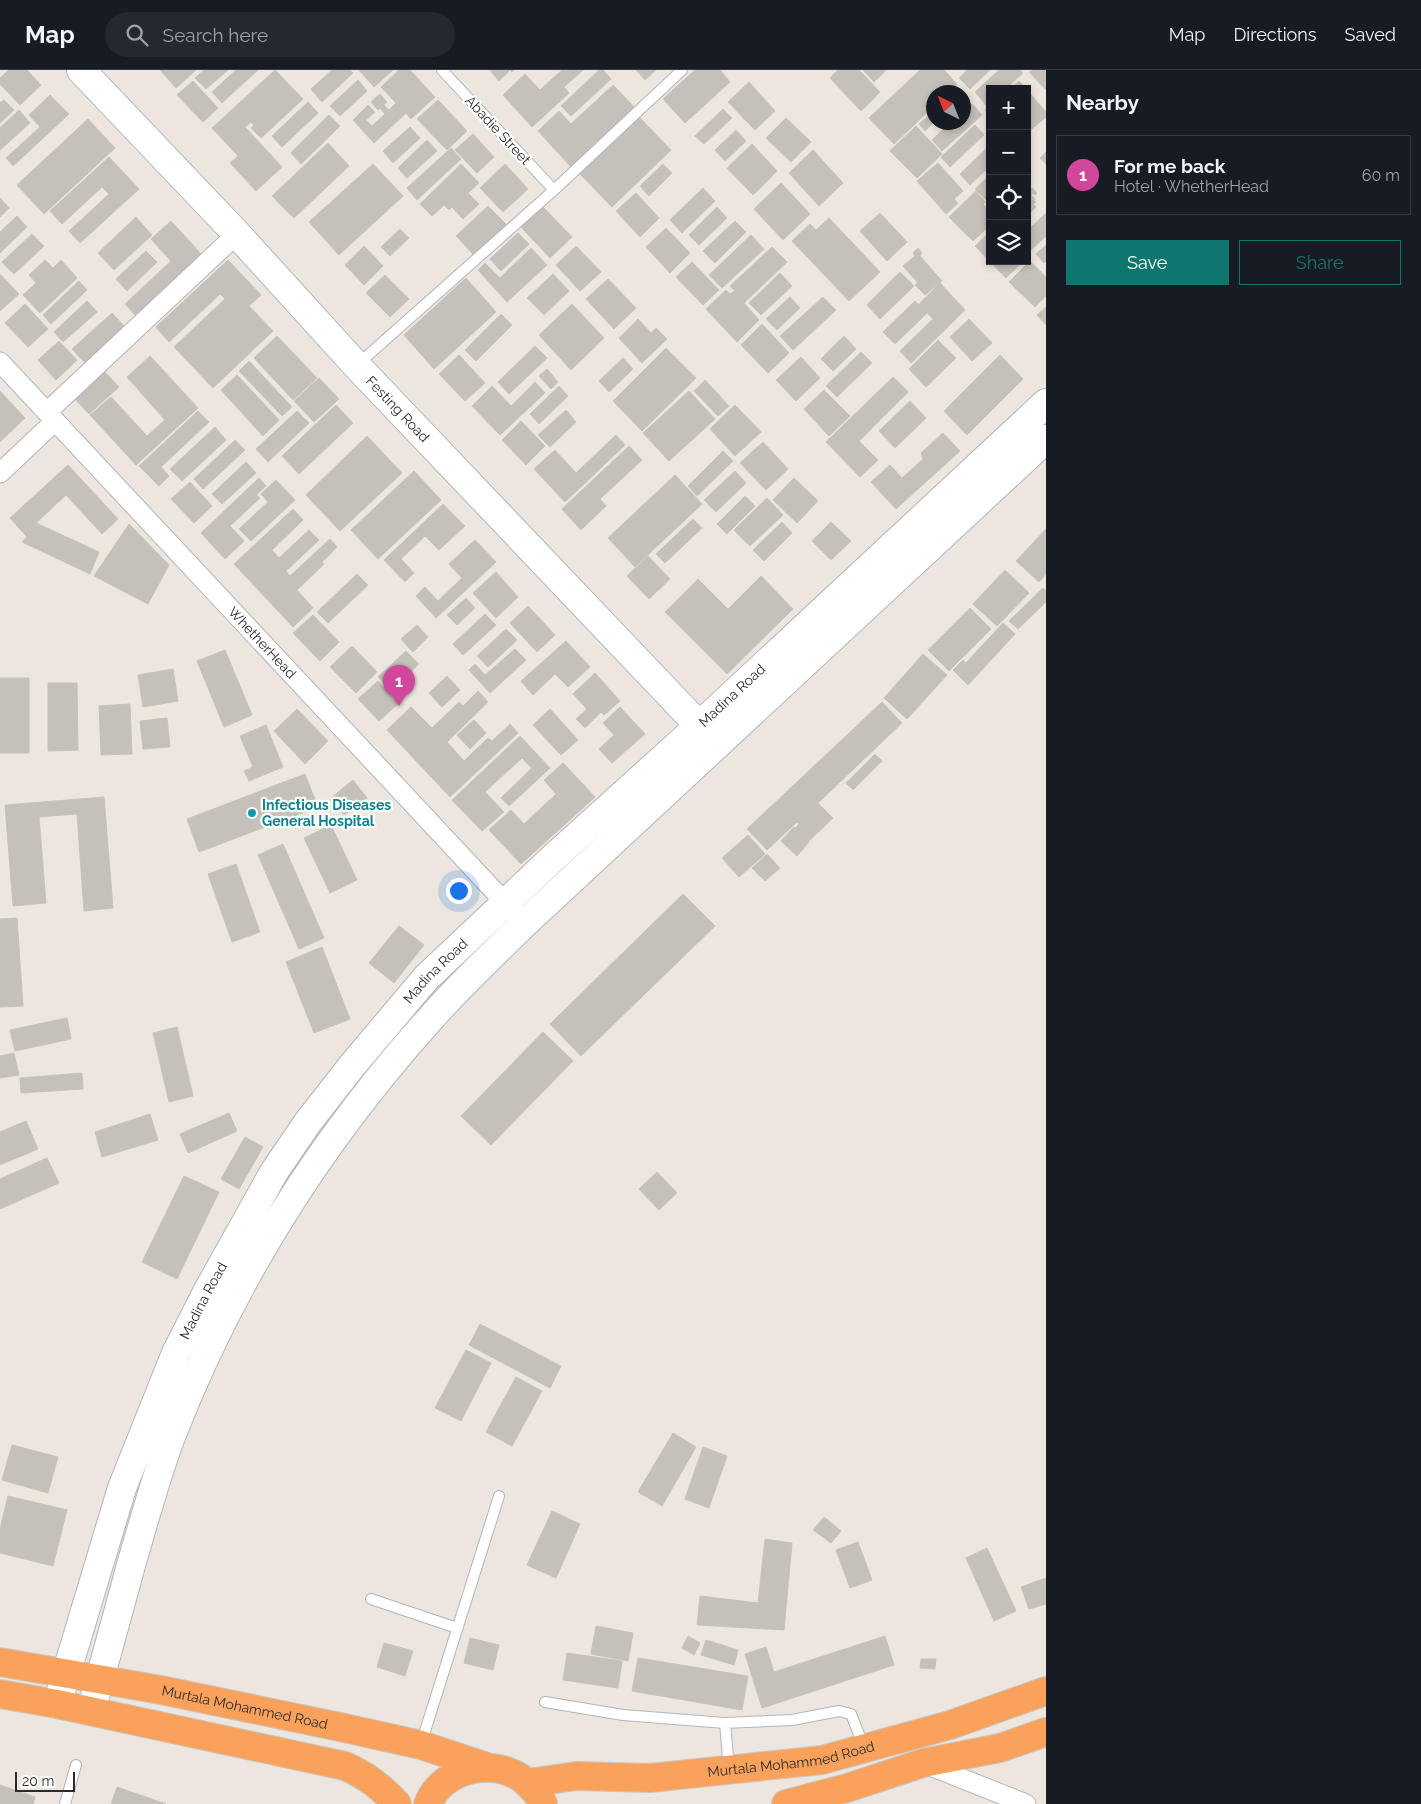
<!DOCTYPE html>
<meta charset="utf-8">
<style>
body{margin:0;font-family:Raleway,sans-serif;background:#242831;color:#f1f3f6}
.controls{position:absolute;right:15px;top:15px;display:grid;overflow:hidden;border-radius:0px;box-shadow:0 2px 8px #0003}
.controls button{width:45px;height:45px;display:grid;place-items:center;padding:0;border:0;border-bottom:1px solid #363941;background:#171b24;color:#f1f3f6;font:25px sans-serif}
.compass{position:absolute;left:926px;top:15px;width:45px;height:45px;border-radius:50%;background:#171b24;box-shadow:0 2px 8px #0003;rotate:317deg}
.scale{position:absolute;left:15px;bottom:12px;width:60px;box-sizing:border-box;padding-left:5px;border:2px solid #2b2b2b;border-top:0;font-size:14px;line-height:18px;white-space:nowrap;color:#2b2b2b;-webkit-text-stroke:4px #fff;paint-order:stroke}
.you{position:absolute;left:458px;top:820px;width:18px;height:18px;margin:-12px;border:4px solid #fff;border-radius:50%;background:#1a73e8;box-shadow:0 0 0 8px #1a73e833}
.badge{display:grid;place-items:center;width:32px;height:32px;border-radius:50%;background:#0f766e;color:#fff;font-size:16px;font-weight:700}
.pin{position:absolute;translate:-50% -41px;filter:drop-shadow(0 1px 2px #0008)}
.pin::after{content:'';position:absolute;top:26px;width:18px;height:15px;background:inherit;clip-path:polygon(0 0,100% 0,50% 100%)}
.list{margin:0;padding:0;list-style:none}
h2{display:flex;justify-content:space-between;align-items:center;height:65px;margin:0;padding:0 20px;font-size:21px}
h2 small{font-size:16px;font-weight:400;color:#9ea1a6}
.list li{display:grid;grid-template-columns:32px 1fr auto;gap:15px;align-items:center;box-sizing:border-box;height:80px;margin:0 10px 10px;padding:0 10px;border:1px solid #363941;border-radius:0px}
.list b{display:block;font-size:19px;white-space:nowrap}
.list p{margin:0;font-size:16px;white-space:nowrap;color:#9ea1a6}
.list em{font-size:16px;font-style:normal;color:#9ea1a6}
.actions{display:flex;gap:10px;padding:15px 20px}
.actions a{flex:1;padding:11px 0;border:1px solid #0f766e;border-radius:0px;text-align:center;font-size:18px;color:#0f766e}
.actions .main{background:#0f766e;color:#fff}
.icon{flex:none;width:28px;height:28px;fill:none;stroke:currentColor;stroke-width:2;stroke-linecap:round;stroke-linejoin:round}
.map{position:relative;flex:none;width:1046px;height:1734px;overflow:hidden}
header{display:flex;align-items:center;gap:30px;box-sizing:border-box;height:70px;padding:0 25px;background:#171b24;border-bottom:1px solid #363941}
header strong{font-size:24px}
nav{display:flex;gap:28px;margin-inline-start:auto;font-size:18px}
.search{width:350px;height:45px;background:#242831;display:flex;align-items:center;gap:12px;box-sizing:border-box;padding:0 18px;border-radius:28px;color:#9ea1a6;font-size:19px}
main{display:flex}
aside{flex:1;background:#171b24}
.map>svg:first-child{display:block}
.building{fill:#c5c0ba;stroke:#c8c2b7}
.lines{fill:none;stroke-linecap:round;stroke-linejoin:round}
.lane-casing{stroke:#b1b4be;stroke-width:12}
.street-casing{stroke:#b1b4be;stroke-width:21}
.secondary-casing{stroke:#b1b4be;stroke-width:30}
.highway-casing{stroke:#c8c8c8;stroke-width:30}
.lane{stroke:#fff;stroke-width:10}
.street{stroke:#fff;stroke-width:19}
.secondary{stroke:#fff;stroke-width:28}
.highway{stroke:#faa15c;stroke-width:28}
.culture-dot{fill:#0f9aa8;stroke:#fff;stroke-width:2}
.labels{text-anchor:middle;stroke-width:4.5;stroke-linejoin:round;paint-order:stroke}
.street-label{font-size:14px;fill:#2b2b2b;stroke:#fff}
.culture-label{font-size:14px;font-weight:bold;fill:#0d838f;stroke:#fff;text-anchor:start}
</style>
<header>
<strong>Map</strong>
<div class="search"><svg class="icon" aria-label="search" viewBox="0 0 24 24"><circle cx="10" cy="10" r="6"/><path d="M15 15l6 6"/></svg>Search here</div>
<nav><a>Map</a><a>Directions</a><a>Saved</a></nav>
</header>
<main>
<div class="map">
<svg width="1046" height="1734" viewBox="0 0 1046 1734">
<rect width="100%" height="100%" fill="#ede6de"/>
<path class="building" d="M9 0H27L41 15 20 35 0 14V8Z
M160 0H196L176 18Z
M204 0H228L206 19 195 8Z
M236 0H258L222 33 212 22Z
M275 0 303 29 261 68 251 58 254 55 251 52 245 57 282 97 256 121 230 93 238 86 212 58Z
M332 0H350L353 3 322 32 311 19Z
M359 0H393L374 17Z
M399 0H410L435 27 411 49 406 43 374 73 353 50 368 35 375 42 366 50 372 56 385 44 380 38 378 40 371 32 380 24 387 32 384 35 389 40 396 33 381 17Z
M490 0H514L512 2 510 0 499 11Z
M562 0H583L564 17 569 23 532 57 503 25 525 4 540 20Z
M599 0H603L611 9 571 46 561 36Z
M636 0H656L645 10Z
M695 0H720L730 12 685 53 663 29Z
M838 0H859L880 22 861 41 830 8Z
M863 0H886L874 12Z
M920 0H944L957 14 948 22H934V36L894 74 869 48Z
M967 0H990L970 19 959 8Z
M999 0H1020L1023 3 1005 19H990V32L986 35 975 22Z
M1032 0H1046V20L1029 2Z
M358 10 367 21 340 46 330 36Z
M193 11 218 38 203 52 177 25Z
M1019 11 1026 19H1010Z
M749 12 775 41 755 60 728 32Z
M613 15 635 38 571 97 538 61 559 41 571 54Z
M1027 20 1046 42V47L1027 63Z
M50 25 69 44 13 96 6 88 40 57 29 45Z
M4 30 14 40 0 53V33Z
M438 30 467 61 447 80 417 49Z
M308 32 318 43 282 77 272 66Z
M972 34 982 45 942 81 932 70 951 52H964V41Z
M990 36V46L985 40Z
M723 39 732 48 704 74 695 66Z
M19 40 30 53 0 80V58Z
M934 41V52L925 61 919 54Z
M329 45 340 56 301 94 291 83Z
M639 47 671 80 612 137 580 104Z
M786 48 811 72 791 92 766 68Z
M88 49 115 78 44 144 17 115Z
M975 55 984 65 950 97 941 87Z
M916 56 942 84 917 108 890 81Z
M410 57 420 68 393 93 383 81Z
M736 60 746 71 725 91 715 80Z
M473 64 494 87 477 103 455 80Z
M427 70 437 81 407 108 398 98Z
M328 73 349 96 294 148 272 126Z
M752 74 777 101 753 125 727 98Z
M990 75V96L970 115 960 104Z
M451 78 461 89 417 130 407 118Z
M813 80 843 113 819 136 789 103Z
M1046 82V94L1040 88Z
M109 87 139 119 80 173 69 161 109 124 102 117 62 154 50 141Z
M938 93 963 121 954 129 958 133 946 144 917 111Z
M373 94 403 126 339 185 309 152Z
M461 94 479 113 468 123 479 134 463 149 452 137 449 140 444 135 432 146 420 134Z
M505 94 528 119 503 142 480 118Z
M663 94 672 103 649 126 640 116Z
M990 105V126L986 130 975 119Z
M781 113 810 144 783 170 754 139Z
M703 118 715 131 682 163 670 150Z
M1032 118 1037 123 1035 125 1033 123 1031 125 1035 129 1033 130 1036 132 1033 134 1036 137 1027 146V123Z
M976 121 985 132 983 134 990 141V155L973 171 949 147Z
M636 123 659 148 640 167 616 141Z
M0 128 9 138 0 147Z
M488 136 506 154 474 185 456 166Z
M543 137 572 167 550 188 521 157Z
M717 137 727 148 699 175 689 165Z
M880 143 907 172 887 191 860 161Z
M1046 143V166L1030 181 1027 177V161Z
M17 146 27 157 0 183V162Z
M136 147 152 165 114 200 98 183Z
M829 148 880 202 849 231 792 171 810 154 816 160Z
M171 151 202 185 136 246 125 234 171 191 151 169Z
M735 151 746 162 715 193 703 181Z
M666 158 690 183 670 203 646 177Z
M400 159 409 168 390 186 381 177Z
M990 162V191H1023L1006 208 975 176Z
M518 163 529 174 501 201 490 189Z
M32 164 44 176 14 204 2 192Z
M751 165 764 179 722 218 709 205Z
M1046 175V191L1044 193 1036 184Z
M364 176 383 196 364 215 345 195Z
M576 176 601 202 580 221 556 195Z
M772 177 787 192 744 233 759 250 737 272 706 239 726 220 730 224 735 221 730 216Z
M531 178 547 195 507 232 478 200 485 193 500 208Z
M918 178 922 183 920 186 942 211 925 225 915 215 918 213 903 196 915 186 913 183Z
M146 181 157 192 127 221 116 209Z
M45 190 53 198 61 190 77 208 40 243 23 225 36 213 29 205Z
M228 190 261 225 249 236 273 261 213 318 174 277 225 229 220 224 169 272 156 257Z
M1030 191 1046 207V226L1035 237 1009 212Z
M692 192 719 220 703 235 676 207Z
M900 202 914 216 880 249 867 235Z
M780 203 792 216 761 245 749 233Z
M0 204 19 224 0 241Z
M553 204 569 221 544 245 527 228Z
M385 205 409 229 390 247 366 223Z
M466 208 496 242 434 299 404 265Z
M608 209 636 238 614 259 586 229Z
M79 211 87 220 51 254 43 245Z
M940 213 965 240 911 293 900 281 933 249 919 234Z
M790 227 800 238 777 260 766 249Z
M823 227 836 240 793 280 780 266Z
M87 231 97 242 63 272 54 262Z
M915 231 927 243 895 274 883 262Z
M25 234 48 259 28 277 5 253Z
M572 234 604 268 571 300 539 265Z
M1046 237V255L1037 245Z
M112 243 126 258 87 295 72 279Z
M501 244 512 255 476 291 465 280Z
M638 249 651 263 656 258 667 269 642 293 619 268Z
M969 249 992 273 972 291 950 267Z
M762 254 789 283 768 303 741 275Z
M277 266 317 308 293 330 254 288Z
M844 266 856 279 833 301 821 289Z
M938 270 956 288 926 317 909 299Z
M59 271 77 290 56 310 38 290Z
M535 276 547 288 509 324 498 312Z
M666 278 696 308 642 361 613 331Z
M861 282 872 293 837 327 826 316Z
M459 285 485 313 465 331 439 304Z
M1000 285 1023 309 967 365 944 341Z
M150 286 198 338 136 395 90 345 111 327 147 366 165 350 127 307Z
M801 287 820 308 796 331 776 310Z
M623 288 633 299 609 322 599 311Z
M249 291 292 337 282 346 239 301Z
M547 299 558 312 551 319 539 306Z
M105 302 119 317 89 344 75 329Z
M237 305 279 350 263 366 221 320Z
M893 307 908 322 859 371 878 390 860 407 826 372Z
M319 308 339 329 314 352 294 331Z
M705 310 729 336 718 346 694 321Z
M535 312 545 323 500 365 472 336 492 316 511 336Z
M559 316 568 326 539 354 530 344Z
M824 320 850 346 829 366 804 339Z
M0 321 25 348 0 372Z
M689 321 715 349 669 391 643 363Z
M910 331 926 348 895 378 879 361Z
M336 335 353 353 299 404 282 386Z
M735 335 761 362 735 386 710 359Z
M566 340 576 352 550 377 538 365Z
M198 341 209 352 161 397 169 406 159 416 139 396Z
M297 341 309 353 268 392 256 379Z
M521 351 545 376 526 395 502 370Z
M215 357 226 370 182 411 170 399Z
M943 363 960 381 896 439 871 412 890 395 902 408 923 389 921 383Z
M616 365 625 375 565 432 534 399 555 380 576 403Z
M367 366 402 403 340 461 306 425Z
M235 370 245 380 203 419 194 409Z
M763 372 788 399 766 420 740 393Z
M629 376 642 390 600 429 606 436 581 460 562 439Z
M723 381 733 391 697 426 688 416Z
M246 392 256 403 222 434 212 424Z
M68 395 118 449 102 464 66 425 36 453 99 482 90 504 22 472 27 467 10 448Z
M414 401 441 430 378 489 351 460Z
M735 401 746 413 716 442 704 430Z
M675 405 702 434 635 497 608 468Z
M259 408 266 416 256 425 260 428 230 456 244 471 225 489 201 463Z
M794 408 818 431 797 453 773 430Z
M276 410 295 430 251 471 239 459 268 432 261 424Z
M190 412 212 436 194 453 171 429Z
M745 426 755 436 727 464 717 454Z
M767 428 783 445 750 476 734 460Z
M443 434 465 456 439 480 425 466 401 489 414 503 405 512 384 490Z
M293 439 303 450 272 480 279 488 309 460 319 470 286 501 290 506 330 469 337 477 322 492 324 494 297 520 313 538 293 557 234 494Z
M693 449 702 458 665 493 656 484Z
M782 452 792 463 764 491 753 480Z
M831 452 851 471 831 490 812 471Z
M129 454 169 495 148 534 94 506Z
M1046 459V504L1039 512 1016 491Z
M475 470 496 492 436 548 416 526 425 517 438 531 462 508 449 494Z
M648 486 670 509 649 529 627 506Z
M1005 500 1029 523 997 556 973 534Z
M496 502 518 527 496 548 473 523Z
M357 504 368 515 328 553 317 542Z
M761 506 793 539 727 604 665 542 698 509 728 539Z
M1043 518 1046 521V532L1018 559 1009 551Z
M466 528 475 538 457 555 447 545Z
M528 536 555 565 537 582 510 553Z
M970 538 991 559 949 601 928 580Z
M485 544 496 555 463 585 453 574Z
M313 545 339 572 320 591 293 563Z
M1003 553 1015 564 968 615 953 600 963 590 966 593Z
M417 555 428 567 413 582 401 569Z
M506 559 517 570 488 597 477 586Z
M566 571 590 597 568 617 555 604 533 625 521 611Z
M352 576 377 602 356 623 330 597Z
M515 579 526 590 490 623 469 600 475 594 485 605Z
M225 580 252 645 224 657 197 591Z
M406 581 419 594 391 620 378 607Z
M923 584 947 605 907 649 884 628Z
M173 599 178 631 143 637 138 605Z
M595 603 620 631 604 645 601 642 585 658 576 649 587 639 573 624Z
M447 606 460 620 442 637 429 623Z
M0 608H29V683H0Z
M378 611 399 633 379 651 358 629Z
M48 613H77L78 680 48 681Z
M478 621 488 632 447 672 464 691 488 668 492 671 510 654 518 663 450 727 387 660 411 637 432 658 459 632 463 636Z
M882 632 902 653 818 733 833 748 807 773 794 760 799 754 797 752 767 780 747 759Z
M130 634 132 684 101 685 99 636Z
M620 637 645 664 612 693 599 679 614 665 603 653Z
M297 639 328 671 305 694 274 661Z
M550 639 578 670 561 685 533 655Z
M167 648 170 677 143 679 140 651Z
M474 650 486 663 470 679 457 665Z
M266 655 283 697 249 711 244 701 253 697 240 666Z
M520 666 550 698 509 736 501 728 532 698 522 688 485 722 504 742 482 761 452 730Z
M875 684 882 691 853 720 846 713Z
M563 693 595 727 521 794 489 760 511 740 524 754 556 724 544 710Z
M305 704 318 737 199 782 187 749Z
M353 710 367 728 344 745 331 728Z
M104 727 113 838 84 841 77 744 39 747 46 833 13 836 5 735Z
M331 755 357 810 330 823 304 768Z
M794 757 809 772 797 786 781 771Z
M748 765 765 784 739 807 722 788Z
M283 774 324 868 299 879 258 785Z
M767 784 780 798 765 811 752 798Z
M236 794 260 862 232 872 208 804Z
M683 824 715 856 581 986 550 954Z
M17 848 23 936 0 937V849Z
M399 856 424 875 394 913 369 893Z
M322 877 350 949 314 963 286 892Z
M67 948 71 969 15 981 10 960Z
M177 957 193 1026 169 1032 153 963Z
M543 962 573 991 491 1075 461 1046Z
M14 983 19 1005 0 1008V986Z
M82 1003 83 1019 21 1023 20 1008Z
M229 1043 237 1061 188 1083 180 1064Z
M150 1044 158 1070 102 1087 95 1062Z
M26 1051 38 1079 0 1095V1062Z
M245 1067 263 1077 239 1119 221 1109Z
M47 1088 59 1113 0 1139V1109Z
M657 1102 677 1123 659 1140 639 1119Z
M184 1106 219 1122 177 1209 142 1192Z
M480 1254 561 1296 550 1318 469 1275Z
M466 1280 491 1293 461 1351 435 1338Z
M516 1307 542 1321 512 1376 486 1362Z
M673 1363 696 1377 662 1436 638 1422Z
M12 1375 58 1387 48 1423 2 1410Z
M703 1377 727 1386 709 1438 685 1429Z
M8 1426 67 1440 53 1496 0 1483V1459Z
M552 1441 580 1454 556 1508 527 1495Z
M824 1447 841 1461 831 1473 813 1460Z
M765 1469 792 1473 784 1560 697 1555 700 1526 758 1533Z
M858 1472 872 1510 850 1518 836 1480Z
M987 1478 1016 1541 994 1551 966 1488Z
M1046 1508V1534L1029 1539 1021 1517Z
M596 1556 633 1563 628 1591 591 1584Z
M688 1566 700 1573 694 1585 682 1578Z
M885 1566 894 1595 762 1638 745 1584 766 1577 774 1602Z
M470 1568 499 1575 493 1600 464 1593Z
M706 1570 738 1580 734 1595 701 1585Z
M384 1573 413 1581 405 1606 377 1597Z
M567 1583 622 1591 618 1618 563 1610Z
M638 1588 748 1606 742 1640 632 1621Z
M921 1589H936L935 1599 920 1598Z
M0 1715 35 1727 33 1734H0Z
M117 1717 166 1734H111Z"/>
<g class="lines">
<g class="lane-casing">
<path id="lane" d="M442 0 554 120
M357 295 554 120 682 0
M371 1529 457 1558
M545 1632 623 1645 725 1653 792 1650 839 1641 851 1644 864 1677
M725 1653 729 1699
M421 1674 499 1426
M65 1734 76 1695"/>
</g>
<g class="street-casing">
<g id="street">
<path id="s1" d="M0 292 513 841"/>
<path d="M47 342 237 164"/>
<path d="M0 403 55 351"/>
<path d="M923 1693 1026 1734"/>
</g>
</g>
<g class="secondary-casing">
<g id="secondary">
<path id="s2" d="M81 0 237 164 356 295 711 668"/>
<path id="s3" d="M57 1634 122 1418 176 1283 207 1222 274 1102 308 1052 351 997 426 908 552 789 699 656 1046 333"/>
<path d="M91 1641C104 1593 118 1544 131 1495 144 1451 156 1406 172 1364 232 1211 321 1070 431 948 460 915 493 884 525 853L1046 369"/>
</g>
</g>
<g class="highway-casing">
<g id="highway">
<path id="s4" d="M0 1592 161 1620 340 1657 421 1675 487 1697"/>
<path d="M0 1624 57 1634 345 1696C367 1706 380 1716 397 1734"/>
<path id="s5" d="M528 1713 576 1706 650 1708 822 1690 950 1655 1046 1621"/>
<path d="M428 1734C444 1694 505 1685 532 1718 537 1723 541 1728 543 1734"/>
<path d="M786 1734 847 1718 923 1693 1000 1678 1046 1662"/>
</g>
</g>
<use href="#lane" class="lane"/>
<use href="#street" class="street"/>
<use href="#secondary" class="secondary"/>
<use href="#highway" class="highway"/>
</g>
<circle class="culture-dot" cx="252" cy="743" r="5"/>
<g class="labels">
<g class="street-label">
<text transform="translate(498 60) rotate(47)" y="5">Abadie Street</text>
<text dy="5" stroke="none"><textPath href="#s2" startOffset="464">Festing Road</textPath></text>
<text dy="5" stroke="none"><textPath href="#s1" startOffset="384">WhetherHead</textPath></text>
<text dy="5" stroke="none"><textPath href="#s3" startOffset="1240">Madina Road</textPath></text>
<text dy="5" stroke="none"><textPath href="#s3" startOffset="835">Madina Road</textPath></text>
<text dy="5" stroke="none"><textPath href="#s3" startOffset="430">Madina Road</textPath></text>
<text dy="5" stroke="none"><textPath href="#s4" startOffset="249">Murtala Mohammed Road</textPath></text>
<text dy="5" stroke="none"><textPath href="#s5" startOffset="265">Murtala Mohammed Road</textPath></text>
</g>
<g class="culture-label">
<text x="262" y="740">Infectious Diseases<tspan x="262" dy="16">General Hospital</tspan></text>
</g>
</g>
</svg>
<div class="controls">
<button>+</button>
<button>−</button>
<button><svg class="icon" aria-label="locate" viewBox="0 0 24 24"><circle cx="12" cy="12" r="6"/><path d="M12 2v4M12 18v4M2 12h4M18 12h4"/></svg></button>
<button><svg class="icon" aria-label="layers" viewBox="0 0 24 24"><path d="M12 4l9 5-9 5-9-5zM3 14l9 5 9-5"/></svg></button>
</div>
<svg class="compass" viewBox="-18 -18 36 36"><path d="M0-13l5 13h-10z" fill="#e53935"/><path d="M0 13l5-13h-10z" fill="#9ea1a6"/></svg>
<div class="scale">20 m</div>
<div class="you"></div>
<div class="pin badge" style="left:399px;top:636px;background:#d1479c">1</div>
</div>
<aside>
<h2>Nearby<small></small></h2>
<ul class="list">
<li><span class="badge" style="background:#d1479c">1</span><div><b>For me back</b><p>Hotel · WhetherHead</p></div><em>60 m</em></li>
</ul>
<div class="actions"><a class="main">Save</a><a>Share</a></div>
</aside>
</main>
